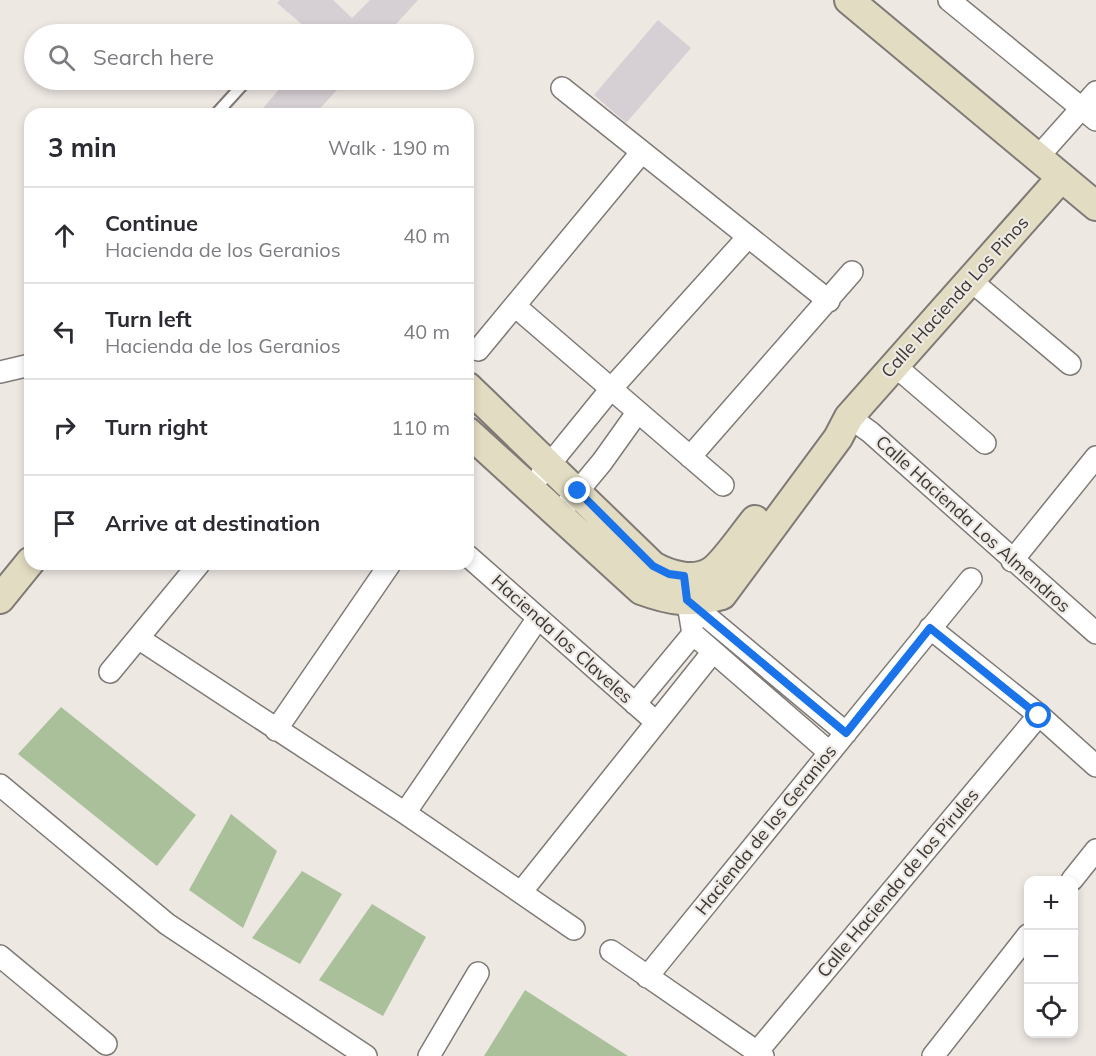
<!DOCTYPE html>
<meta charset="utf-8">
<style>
body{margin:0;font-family:Mulish,sans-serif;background:#f2f2f3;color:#2b2b33}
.controls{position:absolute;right:18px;bottom:18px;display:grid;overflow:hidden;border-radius:12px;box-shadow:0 3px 9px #0003}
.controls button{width:54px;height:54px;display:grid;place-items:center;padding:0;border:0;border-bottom:2px solid #e1e1e2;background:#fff;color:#2b2b33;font:30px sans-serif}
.stop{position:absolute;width:18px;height:18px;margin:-14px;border:4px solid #1a73e8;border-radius:50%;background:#fff}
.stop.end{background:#1a73e8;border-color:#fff;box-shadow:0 2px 6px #0008}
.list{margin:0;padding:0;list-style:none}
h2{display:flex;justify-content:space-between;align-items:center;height:78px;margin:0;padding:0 24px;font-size:26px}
h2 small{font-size:20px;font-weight:400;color:#7c7c81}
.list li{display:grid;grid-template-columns:39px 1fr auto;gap:18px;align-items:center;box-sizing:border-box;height:96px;padding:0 24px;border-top:2px solid #e1e1e2}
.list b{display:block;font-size:22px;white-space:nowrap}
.list p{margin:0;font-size:20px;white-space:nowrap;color:#7c7c81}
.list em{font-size:20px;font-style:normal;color:#7c7c81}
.icon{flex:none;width:33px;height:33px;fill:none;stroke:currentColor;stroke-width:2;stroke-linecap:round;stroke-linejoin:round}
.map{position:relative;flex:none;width:1096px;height:1056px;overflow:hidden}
.search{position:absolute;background:#fff;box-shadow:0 3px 9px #0003;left:24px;top:24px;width:450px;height:66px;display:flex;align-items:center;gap:15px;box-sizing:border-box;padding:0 21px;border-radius:33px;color:#7c7c81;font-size:22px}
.panel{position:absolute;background:#fff;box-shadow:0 3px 9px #0003;left:24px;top:108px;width:450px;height:462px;border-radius:18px}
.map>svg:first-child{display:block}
.green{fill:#aac09b}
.building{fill:#d6cfd4}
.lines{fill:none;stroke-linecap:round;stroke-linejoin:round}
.lane-casing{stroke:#7f7a76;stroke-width:14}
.street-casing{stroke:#7f7a76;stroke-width:24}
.secondary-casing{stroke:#7f7a76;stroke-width:32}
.lane{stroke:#fff;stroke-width:10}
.street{stroke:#fff;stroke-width:21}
.secondary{stroke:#e2dcc2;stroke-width:28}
.route{stroke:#1a73e8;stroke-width:8}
.labels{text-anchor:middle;stroke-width:4.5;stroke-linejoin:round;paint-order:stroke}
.street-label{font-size:18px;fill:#3a3735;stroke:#eee8e3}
</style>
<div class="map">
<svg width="1096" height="1056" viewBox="0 0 1096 1056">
<rect width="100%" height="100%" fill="#eee8e3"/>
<path class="green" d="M61 707 196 815 157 866 18 754Z
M231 814 277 851 243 928 189 890Z
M302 871 342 894 300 964 252 938Z
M372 904 426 937 383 1016 319 980Z
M525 990 628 1056H484Z"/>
<path class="building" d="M280 0H333L352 18 370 0H418L387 34H313L277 3Z
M658 20 691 48 626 123 594 95Z
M287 80H346L315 114H258Z"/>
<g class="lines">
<g class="lane-casing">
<path id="lane" d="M287 34 291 31
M216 114 247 80"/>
</g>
<g class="street-casing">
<path id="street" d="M949 0 1096 120
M562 88 829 301
M1038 157 1096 92
M970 280 1070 364
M515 306 723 485
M478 350 641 153
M894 365 985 443
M0 372 30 365
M849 417 870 432 1096 633
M690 457 852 272
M541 475 610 390 747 238
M568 503 602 462 637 413
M468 556 656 722
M1012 561 1096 457
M685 586 693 634 829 752
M687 600 846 733
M930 628 1039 715 1096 766
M138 638 405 813 574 929
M110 672 199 564
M635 704 693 634
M276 730 390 564
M0 785 167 924 366 1056
M405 813 538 618
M1072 880 1096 850
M522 891 712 653
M611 951 763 1056
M0 956 106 1044
M647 977 971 579
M757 1052 1039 715
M429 1056 478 973
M933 1056 1028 935"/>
</g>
<g class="secondary-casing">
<path id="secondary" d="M849 0 1096 206
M468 387 653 566C669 575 694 583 712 571 723 564 745 532 755 520
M468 432 641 590C671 601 690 604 722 595L838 438 849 417 1061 178
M0 599 30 562"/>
</g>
<use href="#lane" class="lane"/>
<use href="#street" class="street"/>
<use href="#secondary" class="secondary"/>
</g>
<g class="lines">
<path class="route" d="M578 491 653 566 669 574 684 576 687 600 846 733 930 628 1039 716"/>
</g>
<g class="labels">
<g class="street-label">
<text transform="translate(955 297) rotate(-48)" y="6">Calle Hacienda Los Pinos</text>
<text transform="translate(973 524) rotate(42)" y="6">Calle Hacienda Los Almendros</text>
<text transform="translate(562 639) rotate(42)" y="6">Hacienda los Claveles</text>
<text transform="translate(766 830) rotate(-51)" y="6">Hacienda de los Geranios</text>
<text transform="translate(898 883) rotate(-50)" y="6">Calle Hacienda de los Pirules</text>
</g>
</g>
</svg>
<div class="controls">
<button>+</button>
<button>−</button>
<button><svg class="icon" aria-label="locate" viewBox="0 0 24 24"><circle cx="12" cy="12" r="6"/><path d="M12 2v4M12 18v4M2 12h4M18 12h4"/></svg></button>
</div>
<div class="stop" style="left:1039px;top:716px"></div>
<div class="stop end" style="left:578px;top:491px"></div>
<div class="search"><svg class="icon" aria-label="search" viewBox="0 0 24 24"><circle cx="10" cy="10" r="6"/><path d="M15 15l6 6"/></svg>Search here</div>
<section class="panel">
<h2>3 min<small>Walk · 190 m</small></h2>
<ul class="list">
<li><svg class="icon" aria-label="ahead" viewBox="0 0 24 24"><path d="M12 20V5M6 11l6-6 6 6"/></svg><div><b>Continue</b><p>Hacienda de los Geranios</p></div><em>40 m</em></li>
<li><svg class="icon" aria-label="left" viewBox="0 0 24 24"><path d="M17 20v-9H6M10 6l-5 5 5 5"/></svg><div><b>Turn left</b><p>Hacienda de los Geranios</p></div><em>40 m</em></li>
<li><svg class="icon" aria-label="right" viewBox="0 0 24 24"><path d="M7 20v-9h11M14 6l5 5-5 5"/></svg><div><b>Turn right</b></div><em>110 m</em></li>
<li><svg class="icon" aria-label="arrive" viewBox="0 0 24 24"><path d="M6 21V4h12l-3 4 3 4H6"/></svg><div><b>Arrive at destination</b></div></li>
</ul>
</section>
</div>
